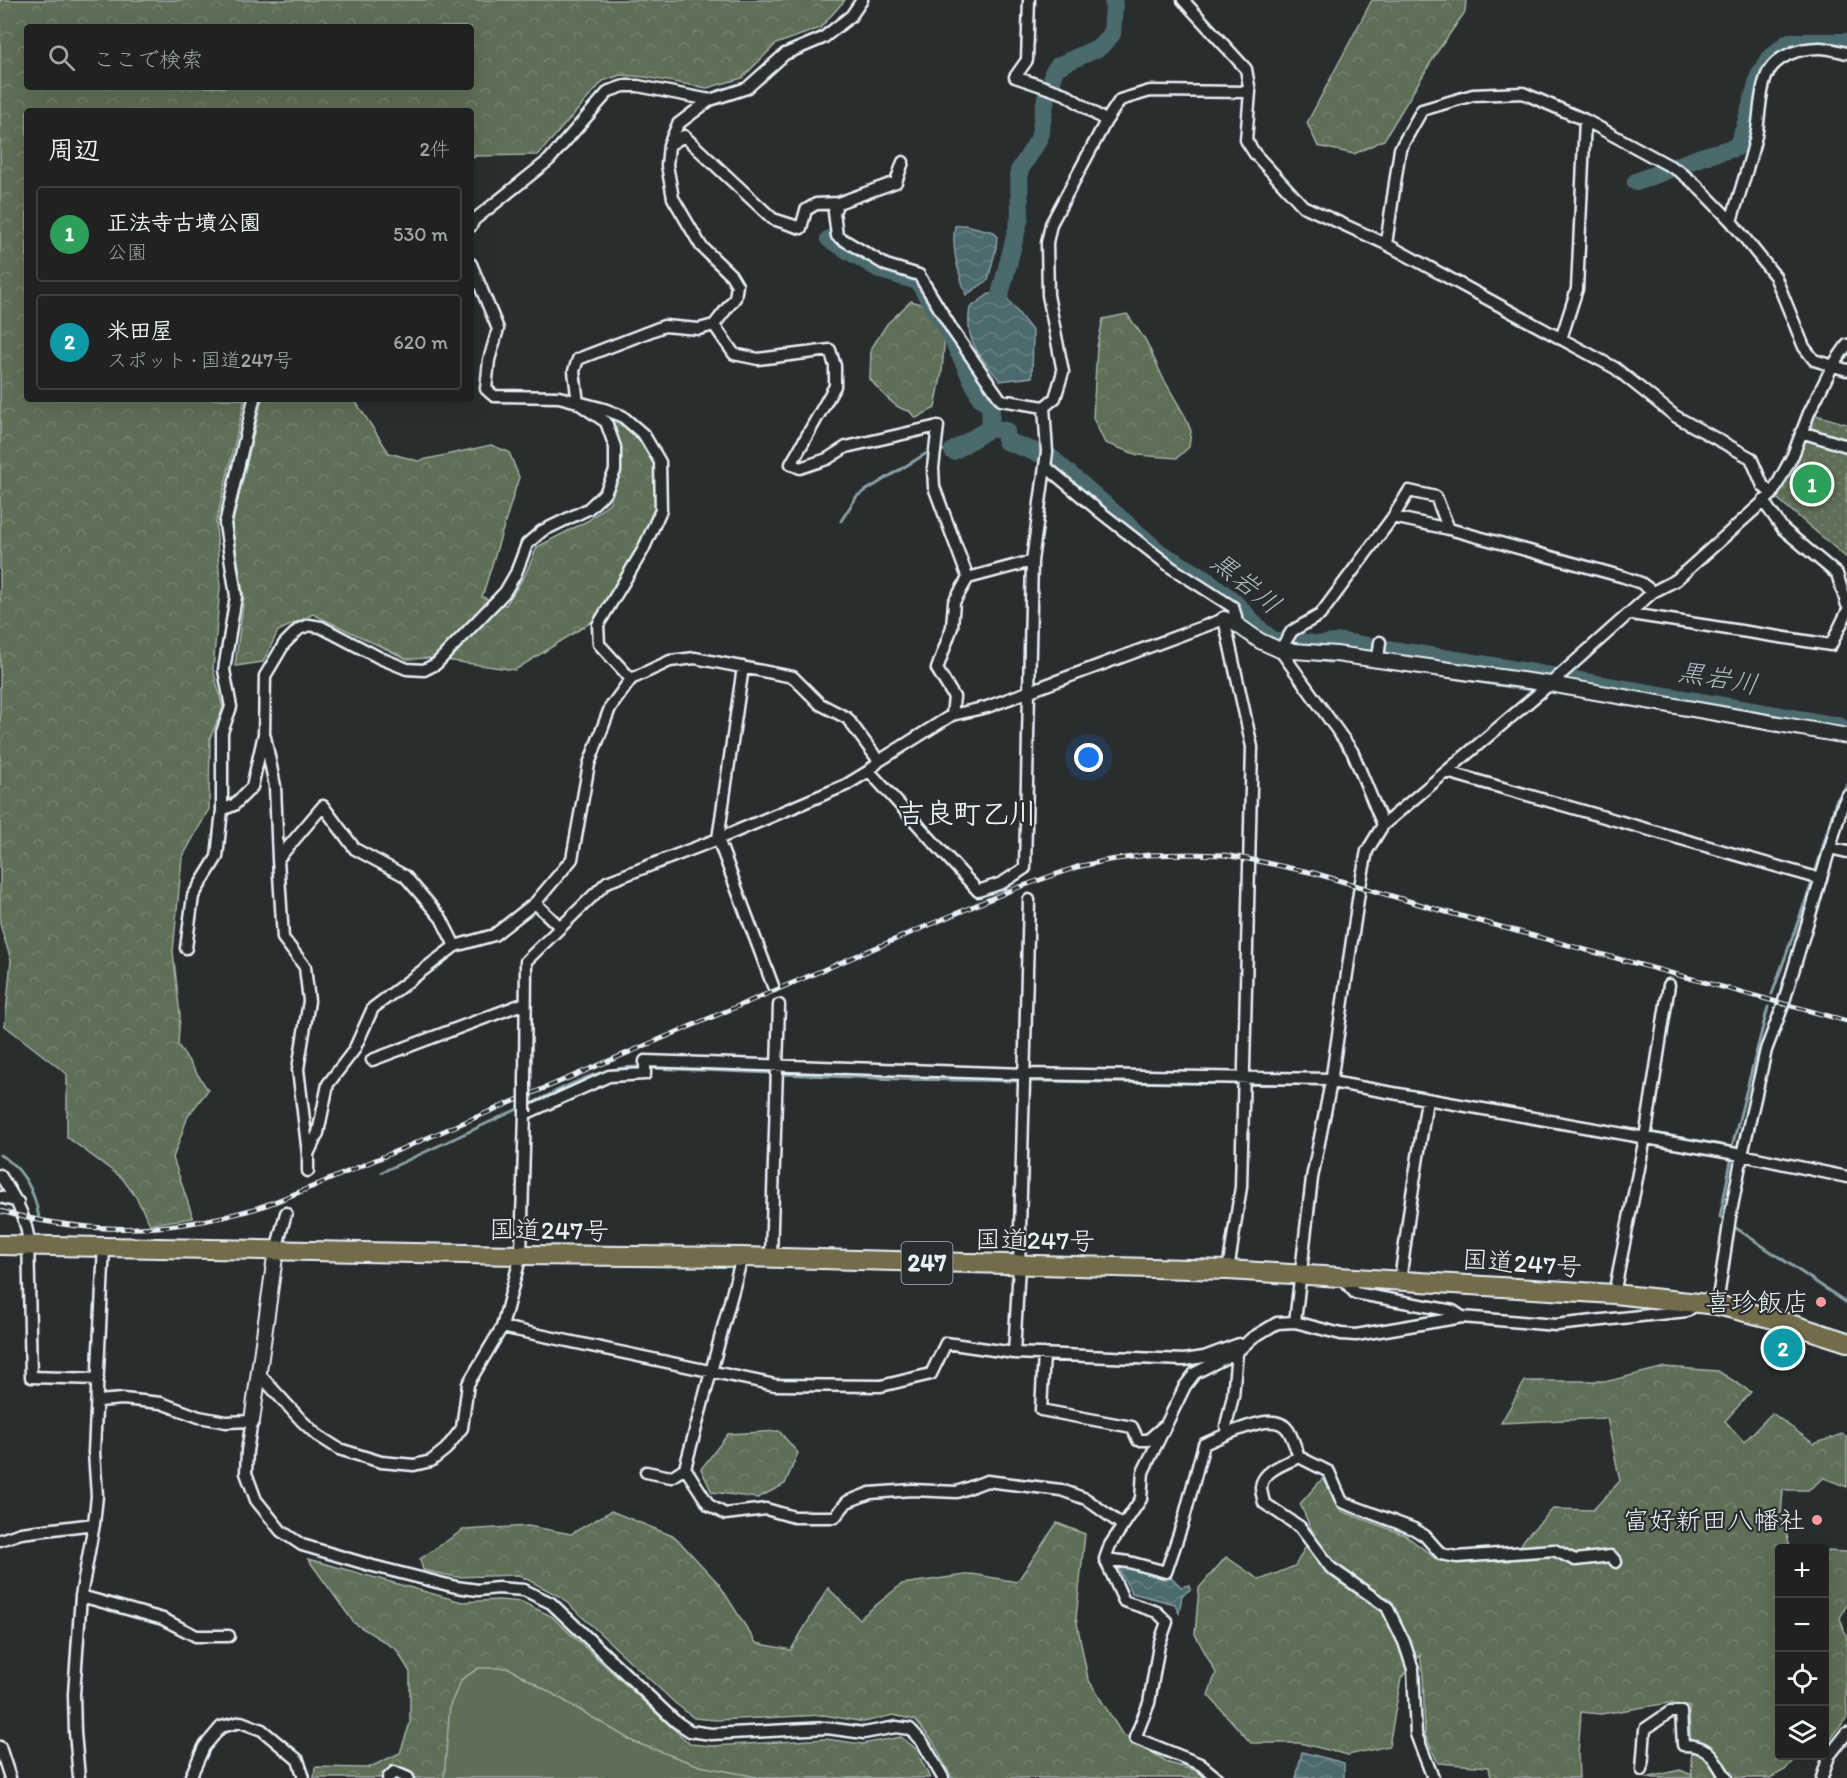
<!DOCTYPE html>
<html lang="ja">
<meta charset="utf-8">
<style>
body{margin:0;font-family:Itim,"Klee One",sans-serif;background:#282a2a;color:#f1f3f6}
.controls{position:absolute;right:18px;bottom:18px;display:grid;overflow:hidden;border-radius:6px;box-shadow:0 6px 24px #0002}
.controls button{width:54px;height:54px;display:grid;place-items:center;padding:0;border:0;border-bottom:2px solid #3d3f40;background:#202222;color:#f1f3f6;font:30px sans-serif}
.you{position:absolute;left:1089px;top:758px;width:21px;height:21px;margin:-15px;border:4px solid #fff;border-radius:50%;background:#1a73e8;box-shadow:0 0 0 9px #1a73e833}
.badge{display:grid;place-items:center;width:39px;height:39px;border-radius:50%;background:#ff9aa2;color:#fff;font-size:20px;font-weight:700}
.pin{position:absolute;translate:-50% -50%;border:3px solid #fff;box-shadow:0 2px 6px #0006}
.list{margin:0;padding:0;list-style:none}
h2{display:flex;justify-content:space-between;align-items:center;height:78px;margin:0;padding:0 24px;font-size:26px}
h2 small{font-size:20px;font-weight:400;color:#a2a4a5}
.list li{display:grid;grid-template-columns:39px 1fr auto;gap:18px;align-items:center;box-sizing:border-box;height:96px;margin:0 12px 12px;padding:0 12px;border:2px solid #3d3f40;border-radius:6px}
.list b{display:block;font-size:22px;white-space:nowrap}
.list p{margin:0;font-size:20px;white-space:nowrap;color:#a2a4a5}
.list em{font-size:20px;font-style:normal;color:#a2a4a5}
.icon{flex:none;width:33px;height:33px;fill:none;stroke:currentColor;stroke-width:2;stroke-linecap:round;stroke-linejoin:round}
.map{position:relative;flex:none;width:1847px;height:1778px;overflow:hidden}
.search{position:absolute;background:#202222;box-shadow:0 6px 24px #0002;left:24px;top:24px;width:450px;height:66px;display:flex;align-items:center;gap:15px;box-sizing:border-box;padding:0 21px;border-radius:6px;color:#a2a4a5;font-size:22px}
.panel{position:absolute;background:#202222;box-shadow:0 6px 24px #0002;left:24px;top:108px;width:450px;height:294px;border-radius:6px}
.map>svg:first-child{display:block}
.grass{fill:#5f6e57;stroke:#a4b0a8;stroke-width:1.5}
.forest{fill:url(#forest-crowns);stroke:#a4b0a8;stroke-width:1.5;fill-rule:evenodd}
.park{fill:url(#park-dots);stroke:#a4b0a8;stroke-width:1.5}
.water{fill:url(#water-waves);stroke:#8aa0a5;stroke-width:1.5}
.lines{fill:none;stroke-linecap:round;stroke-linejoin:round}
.stream{stroke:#8aa0a5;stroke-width:3}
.river{stroke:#4c6a6e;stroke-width:18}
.minor-casing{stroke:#e8f1f8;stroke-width:15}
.tertiary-casing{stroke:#e8f1f8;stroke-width:18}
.trunk-casing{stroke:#e8f1f8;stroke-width:22}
.minor{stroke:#2a2d2e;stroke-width:10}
.tertiary{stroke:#2a2d2e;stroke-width:14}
.trunk{stroke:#736c4b;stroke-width:18}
.rail-casing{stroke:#e8f1f8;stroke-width:5}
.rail{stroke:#2a2d2e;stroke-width:3;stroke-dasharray:9;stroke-linecap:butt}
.minor-bridge-casing{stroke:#e8f1f8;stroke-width:15;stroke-linecap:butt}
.minor-bridge{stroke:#2a2d2e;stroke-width:10}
.poi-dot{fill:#ff9aa2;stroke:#2a2d2e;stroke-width:2}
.labels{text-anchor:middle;stroke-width:4.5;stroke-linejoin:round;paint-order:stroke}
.shield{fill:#2a2d2e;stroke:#afb6bb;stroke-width:1.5}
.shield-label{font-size:24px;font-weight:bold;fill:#e8f1f8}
.street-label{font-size:26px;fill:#e8f1f8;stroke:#2a2d2e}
.poi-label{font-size:26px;fill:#e8f1f8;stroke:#2a2d2e;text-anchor:end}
.water-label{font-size:27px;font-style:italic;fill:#aabbc1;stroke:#2a2d2e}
.quarter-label{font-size:28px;font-weight:bold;fill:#e8f1f8;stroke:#2a2d2e}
</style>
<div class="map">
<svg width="1847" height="1778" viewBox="0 0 1847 1778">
<defs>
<pattern id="forest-crowns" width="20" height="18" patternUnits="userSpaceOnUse" patternTransform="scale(1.5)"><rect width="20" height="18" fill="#5f6e57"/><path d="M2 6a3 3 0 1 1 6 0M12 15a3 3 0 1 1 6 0" fill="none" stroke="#768370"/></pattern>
<pattern id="park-dots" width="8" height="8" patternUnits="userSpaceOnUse" patternTransform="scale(1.5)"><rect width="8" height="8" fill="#5f6e57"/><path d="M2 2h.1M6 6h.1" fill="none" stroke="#768370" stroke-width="1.8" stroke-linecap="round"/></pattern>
<pattern id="water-waves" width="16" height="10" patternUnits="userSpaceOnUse" patternTransform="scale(1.5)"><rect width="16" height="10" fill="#4c6a6e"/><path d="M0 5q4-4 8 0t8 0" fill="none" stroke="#668083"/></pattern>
</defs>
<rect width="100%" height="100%" fill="#2a2d2e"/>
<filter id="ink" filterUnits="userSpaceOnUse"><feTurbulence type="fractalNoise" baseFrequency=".0167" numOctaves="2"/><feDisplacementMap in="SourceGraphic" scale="12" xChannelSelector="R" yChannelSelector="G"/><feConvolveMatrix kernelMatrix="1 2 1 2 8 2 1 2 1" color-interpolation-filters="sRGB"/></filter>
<g filter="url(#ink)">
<path class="grass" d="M509 1660 702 1758 907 1778H434L455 1671Z
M1680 1770 1699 1778H1646Z"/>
<path class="forest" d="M0 0H845L820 28 776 44 742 78 707 88 645 77 621 75 603 81 538 155 476 156 471 159V111H27V399H245L216 523 220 587 213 669 223 708 210 738 209 809 182 858 173 951 180 1015 178 1045 208 1090 188 1116 173 1158 193 1218 150 1224 136 1197 122 1178 67 1137V1074L5 1026 11 960 0 924ZM27 27H471V87H27Z
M1372 0H1466L1465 12 1437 52 1384 140 1354 154 1318 146 1307 123Z
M911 301 931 307 945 331 942 372 935 408 916 418 909 411C896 410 878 389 870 379L871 349 887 324Z
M1127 314 1146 341 1163 378 1185 416 1191 431 1189 447 1177 458 1138 455 1105 443 1093 418 1097 347 1103 319Z
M262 399H354L389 453 418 461 491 445 509 452 519 477 482 597 506 605 525 575 537 547 589 520 610 502 620 474V446L613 420 638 437 655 463V508L639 547 593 621 515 670 431 658 407 659 313 614 278 631 263 662 235 666 244 597 232 526Z
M1665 1367 1718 1371 1751 1392 1725 1421 1744 1442 1772 1413 1814 1444 1842 1434 1847 1437V1487L1824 1478 1808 1490H1783L1781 1515 1790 1546 1793 1548H1780V1756H1797L1785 1770 1770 1778H1692L1689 1707 1669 1703 1601 1714 1581 1712 1578 1755 1579 1778H1491L1489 1767 1438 1763 1425 1735 1423 1675 1420 1655 1401 1678 1389 1746 1348 1755 1300 1743H1251L1208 1695 1216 1673 1195 1634 1199 1588 1226 1557 1260 1580 1295 1566 1313 1533 1300 1504 1323 1478 1341 1511 1405 1535 1439 1561H1510L1526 1537 1553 1509 1593 1510 1620 1481 1607 1418 1501 1423 1525 1381H1609Z
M779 1431 798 1453 785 1484 758 1498 712 1492 701 1469 728 1434Z
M611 1511 675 1537 719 1584 756 1643 791 1650 828 1588 859 1619 902 1584 972 1574 1017 1582 1057 1523 1085 1534 1076 1618 1088 1679 1122 1734 1169 1763 1197 1771 1205 1778H952L932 1740 915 1720 893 1715 864 1722 824 1715 716 1720 694 1718 675 1703 561 1597 519 1575 456 1577 423 1570 420 1559 463 1530 528 1526 571 1534Z
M1826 1551 1846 1552 1847 1554V1604L1840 1618 1847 1639 1846 1687 1847 1717 1828 1743H1825L1824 1552Z
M308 1559 462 1602 498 1600 522 1602 551 1616 690 1744 713 1746 826 1739 862 1744 901 1737 915 1748 930 1778H762L700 1766 634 1742 509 1668H479L462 1679 450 1705 444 1778H314L315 1767 368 1768 400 1753 410 1723V1672L396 1649 354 1623Z"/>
<path class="park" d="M1809 413 1847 424V558L1772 494Z"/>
<path class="water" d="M965 225 994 232 997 236 996 248 988 280 966 295C959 272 951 251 955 226Z
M989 294 1005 296 1033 332 1032 377 1000 381C980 355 964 343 970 308Z
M1116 1564 1165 1578 1170 1576 1181 1587 1189 1585 1190 1590 1182 1595 1179 1613 1175 1604 1132 1593Z
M1302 1752 1344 1763V1778H1296Z"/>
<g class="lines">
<path class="stream" d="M939 450 953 451
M841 521 857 496 927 453
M1305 658 1329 662 1343 661
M1364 665 1531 690
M1550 692 1847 743
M1815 874 1836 801 1847 785
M1772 994 1813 880
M649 1068 774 1073
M781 1074 899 1079 1020 1081
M1027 1081 1329 1085
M1359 1083 1365 1082 1406 1090
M528 1105C565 1088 601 1065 642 1067
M1581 1121 1642 1131
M1649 1132 1732 1147 1768 1007
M0 1155C23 1168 35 1192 39 1218
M382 1172 522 1107
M1722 1218 1720 1217 1731 1161
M1736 1228 1847 1303"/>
<path class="river" d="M1052 85 1053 73 1058 66 1100 47 1112 34 1114 7 1113 0
M1636 182 1701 157 1737 147 1745 127 1759 76 1771 57 1789 42H1847
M829 239 881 270 918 281 950 334 981 398 991 407 990 428 1006 431V441L1051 458 1160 553 1204 578 1233 601 1262 632 1275 642H1298L1319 645 1342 642 1481 664 1839 726 1847 735
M1000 295 1020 217 1019 171 1039 139 1047 92
M953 451 990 428"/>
<g class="minor-casing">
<path id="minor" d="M1029 0 1027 60 1015 77 1065 94 1106 121
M1183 0 1246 69 1250 92 1246 140 1255 154 1303 206 1386 244 1615 368 1675 416 1751 458 1763 486 1772 494
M669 145 684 136 773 219 801 228 806 210 816 204 838 203
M903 162 896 182 838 203 834 212 837 236 886 265 919 275 953 331 1001 400 1044 407
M1731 221C1740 193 1749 165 1756 136 1760 117 1759 95 1766 77 1774 56 1799 48 1820 48 1828 48 1838 51 1847 53
M471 226 474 220 549 160 609 91 624 86H638L710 100
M1386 244 1400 149 1422 110 1473 95 1523 93 1585 120 1679 171 1696 185 1731 221 1775 276 1804 347 1814 360 1847 370
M471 264 498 329 489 360 486 389 494 396 559 397 604 409 622 416 644 435 660 462 661 510 643 550 598 625 599 644 631 679
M714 325 734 354 758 359 830 350 835 366V386L791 464 800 468 827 459 846 447 938 426 933 468 934 487 968 578 1032 561
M1561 339 1577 289 1585 120
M254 399 225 524 236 596 224 670 231 707 222 732V810L234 805 252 787 264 734 265 676 284 644 299 629 309 625 321 627 380 658 407 669 424 670 436 664 505 592 516 573 527 544 542 531 588 509 605 493 615 471V447L606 422 578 403 574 371 578 359 664 326 699 329 714 325 735 298 737 285 731 275 701 246 673 198 667 165 669 145 678 124 710 100 747 88 785 54 823 38 851 16 862 0
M1801 432 1847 446
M1045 466 1099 511 1172 568 1233 607 1236 617V624
M1763 501 1783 529 1837 574 1847 605
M1393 517 1449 529 1624 577 1641 583 1653 592
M1631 614 1831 645 1847 612
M1378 659 1380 642
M743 667 718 839 773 986
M952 715 954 697 937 669 952 627 954 602 968 578
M265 737 275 786 278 859 283 938 305 967 309 1001 298 1069 308 1154V1171
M869 771 978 891 1002 883 1025 868 1032 561 1047 452 1044 407 1055 398 1063 372 1048 295 1047 243 1051 224 1106 121 1120 100 1150 91 1250 92
M1447 772 1821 879
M1383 825 1352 751 1280 650 1292 631 1320 615 1393 517 1409 491 1436 497 1449 529
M1830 848 1847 852
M278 859 323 806 355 849 405 876 441 918 455 946
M535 903 560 927
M186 948 193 896 217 857 222 810
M372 1060 525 1003
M525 1082 526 961 607 882 718 839 846 785 869 771 879 761 952 715 987 707 1224 619 1252 747 1241 1187 1228 1270
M1331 1082 1742 1155 1847 1177
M525 1114 609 1076 645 1074V1061L1024 1074 1332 1079
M308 1154 318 1133 328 1084 354 1050 373 1008 455 946 494 935 535 903 572 859 589 764 610 708 631 679 670 661 695 658 793 677 820 704 847 718 879 761
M0 1175C13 1195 24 1212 28 1236L31 1377 98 1379
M0 1197 18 1202
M276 1250 286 1213
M771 1257 779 1005
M1342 1278 1355 1293 1453 1311 1462 1317 1556 1325 1687 1311 1698 1303
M1400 1281 1410 1207 1427 1100
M1614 1294 1645 1138 1669 985
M1717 1305 1730 1217 1742 1155 1766 1050 1782 1008 1830 848 1841 809 1847 796
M1295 1322 1341 1334 1356 1335 1462 1317
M502 1327 775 1385 881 1386 931 1374 946 1343 1014 1353 1184 1360 1204 1357 1239 1344
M1237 1352 1233 1396 1226 1426 1229 1433C1245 1428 1276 1412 1288 1430 1293 1438 1296 1449 1299 1457L1329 1472 1342 1502 1414 1529 1425 1536 1441 1554 1457 1557 1554 1550 1575 1560 1611 1556 1616 1562
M1014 1353 1019 1266 1029 900
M1044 1354 1041 1410 1132 1427 1138 1440H1148L1163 1427
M259 1374 302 1421 317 1435 339 1449 381 1462 414 1465 431 1461 446 1449 462 1428 468 1384 502 1327 521 1255 525 1112
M98 1401 123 1399 161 1403 199 1417 226 1422 252 1421 247 1451 246 1473 256 1500 281 1531 302 1545 373 1566 456 1587 478 1590 498 1588 524 1590 551 1603 675 1721 690 1731 711 1734 827 1728 864 1733 896 1727 910 1729 923 1743 943 1778
M1299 1457C1286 1463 1262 1471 1261 1487 1261 1492 1263 1498 1264 1503L1300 1527 1331 1568 1387 1607 1404 1642 1413 1669 1416 1734 1433 1778
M685 1468 709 1505 725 1514 766 1509 794 1517H835L847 1502 870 1493 912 1490 957 1492 987 1481 1061 1490 1086 1499 1122 1525
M646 1472 671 1477 685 1468 742 1257
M0 1540 21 1533 94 1524
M1105 1559 1129 1562 1166 1572 1183 1522 1204 1444 1229 1433
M81 1596 163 1619 196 1636H229
M0 1747 10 1778
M1642 1770 1645 1729 1670 1712H1681L1683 1745C1710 1745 1713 1757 1726 1778
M79 1778 75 1732 74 1694 81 1596 94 1524 97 1496 94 1452 104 1246
M190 1778 204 1747 221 1727 241 1722 262 1730 298 1760 304 1778
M388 1778 394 1772 408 1778
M1217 1778 1200 1764 1135 1738 1149 1703 1159 1645 1167 1622 1157 1612 1124 1601 1105 1559 1110 1545 1141 1499 1143 1472 1185 1386 1195 1373 1237 1352 1252 1338 1277 1323 1295 1322 1312 1178 1331 1082 1360 886 1367 851 1383 825 1550 684 1653 592 1676 580 1772 494 1793 455 1809 413 1833 365 1847 345
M1822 1778 1829 1756 1847 1733"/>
</g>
<g class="tertiary-casing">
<path id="tertiary" d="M1224 619 1236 624 1260 641 1280 650 1336 654 1550 684 1847 736
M252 1421 276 1250"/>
</g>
<g class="trunk-casing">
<path id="trunk" d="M0 1245 521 1255 742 1257 1228 1270 1614 1294 1717 1305 1778 1320 1847 1342"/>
</g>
<use href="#minor" class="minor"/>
<use href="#tertiary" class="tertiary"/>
<use href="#trunk" class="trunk"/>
<g class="rail-casing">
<path id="rail" d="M0 1211C88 1235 166 1234 254 1209 274 1203 294 1194 314 1186L1014 889 1077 867 1109 860 1148 855 1191 854 1224 855 1248 859 1314 873 1439 910 1847 1021"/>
</g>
<use href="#rail" class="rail"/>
<g class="minor-bridge-casing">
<path id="minor-bridge" d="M525 1112V1082"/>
</g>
<use href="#minor-bridge" class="minor-bridge"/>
</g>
</g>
<g class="poi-dot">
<circle cx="1821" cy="1302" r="6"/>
<circle cx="1817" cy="1520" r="6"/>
</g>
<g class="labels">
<rect class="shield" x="901.5" y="1242" width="51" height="42" rx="4.5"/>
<g class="shield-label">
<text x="927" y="1271">247</text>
</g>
<g class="street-label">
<text transform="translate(549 1230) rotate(1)" y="9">国道247号</text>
<text transform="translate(1035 1240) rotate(1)" y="9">国道247号</text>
<text transform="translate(1522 1263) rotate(4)" y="9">国道247号</text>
</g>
<g class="poi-label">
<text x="1809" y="1311">喜珍飯店</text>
<text x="1805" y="1529">富好新田八幡社</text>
</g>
<g class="water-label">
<text transform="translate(1246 583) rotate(39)" y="9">黒岩川</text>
<text transform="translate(1718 678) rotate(10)" y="9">黒岩川</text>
</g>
<g class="quarter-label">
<text x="967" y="823">吉良町乙川</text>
</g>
</g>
</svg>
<div class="controls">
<button>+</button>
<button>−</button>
<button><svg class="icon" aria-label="locate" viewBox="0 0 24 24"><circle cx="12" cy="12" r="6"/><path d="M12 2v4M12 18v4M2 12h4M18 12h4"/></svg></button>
<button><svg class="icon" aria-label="layers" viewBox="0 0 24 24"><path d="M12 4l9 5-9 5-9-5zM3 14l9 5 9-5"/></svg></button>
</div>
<div class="you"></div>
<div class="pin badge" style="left:1812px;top:484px;background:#2e9e5b">1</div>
<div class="pin badge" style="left:1783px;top:1348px;background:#0f9aa8">2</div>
<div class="search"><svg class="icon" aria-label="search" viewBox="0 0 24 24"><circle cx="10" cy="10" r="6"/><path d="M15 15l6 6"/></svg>ここで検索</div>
<section class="panel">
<h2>周辺<small>2件</small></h2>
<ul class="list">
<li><span class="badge" style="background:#2e9e5b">1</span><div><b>正法寺古墳公園</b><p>公園</p></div><em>530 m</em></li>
<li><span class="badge" style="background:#0f9aa8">2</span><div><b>米田屋</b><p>スポット · 国道247号</p></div><em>620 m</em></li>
</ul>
</section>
</div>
